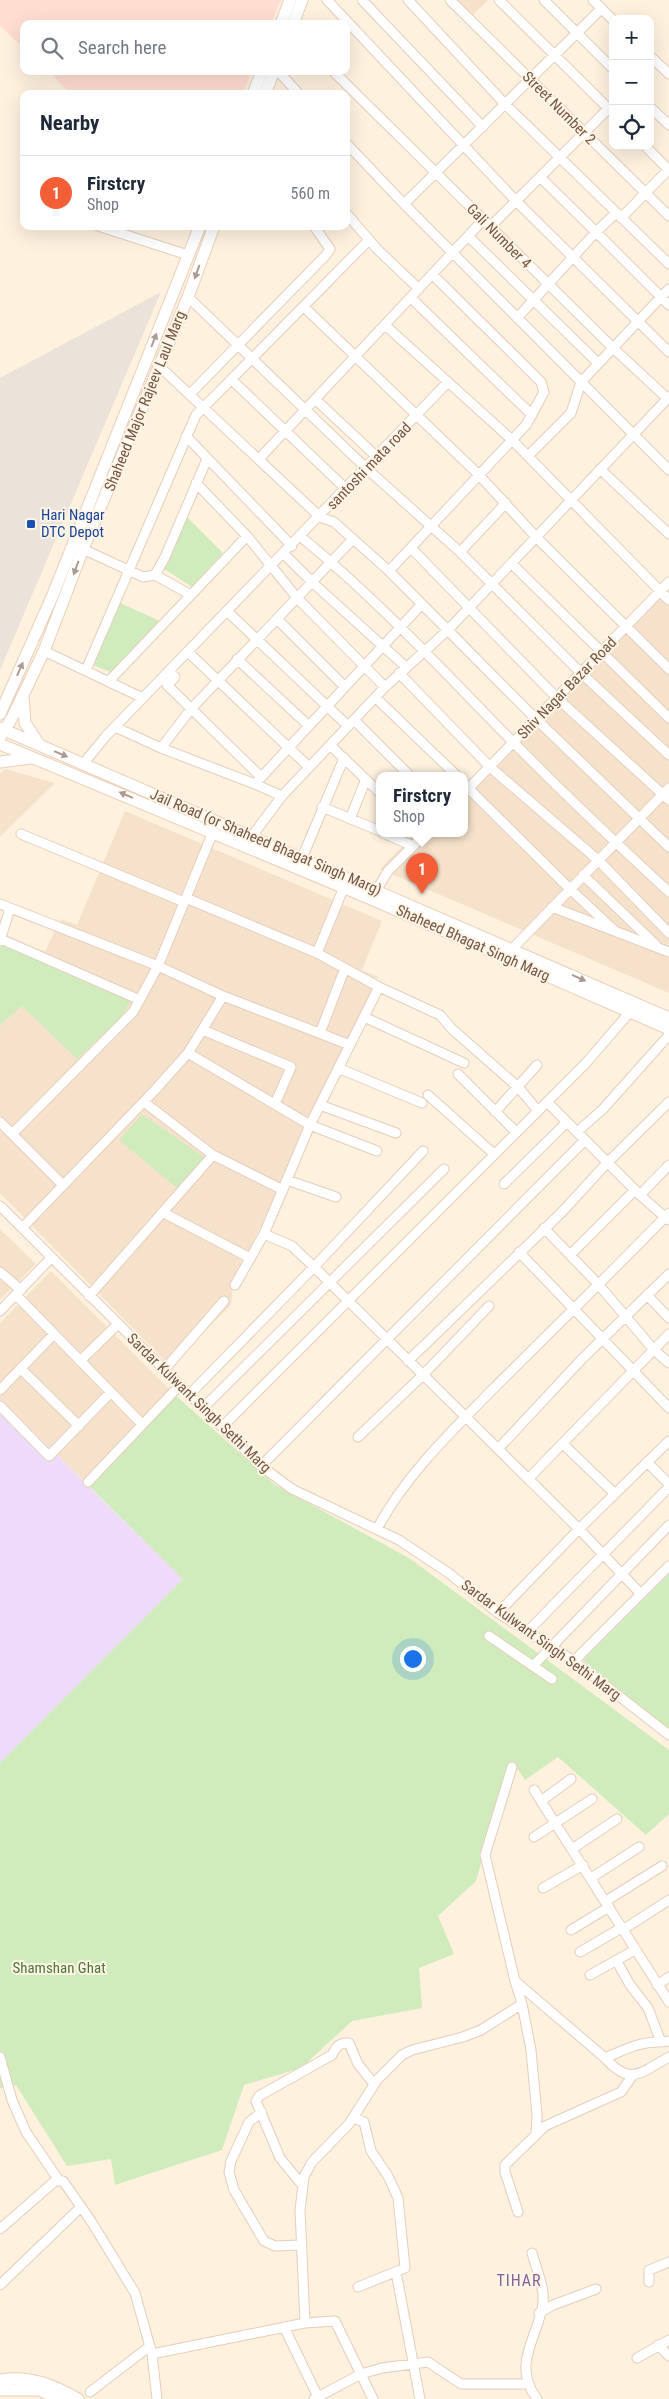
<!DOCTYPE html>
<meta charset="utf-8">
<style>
body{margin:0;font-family:"Roboto Condensed",sans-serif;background:#f2f2f3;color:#1f2937}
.controls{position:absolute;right:15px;top:15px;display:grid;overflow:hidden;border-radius:10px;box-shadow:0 5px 20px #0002}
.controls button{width:45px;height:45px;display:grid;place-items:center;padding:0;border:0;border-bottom:1px solid #e0e1e3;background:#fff;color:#1f2937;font:25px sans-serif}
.you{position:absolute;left:412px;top:1658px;width:18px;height:18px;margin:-12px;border:4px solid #fff;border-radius:50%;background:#1a73e8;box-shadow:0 0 0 8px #1a73e833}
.badge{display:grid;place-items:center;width:32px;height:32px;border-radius:50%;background:#f35e37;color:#fff;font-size:16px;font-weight:700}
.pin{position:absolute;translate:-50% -41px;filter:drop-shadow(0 1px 2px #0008)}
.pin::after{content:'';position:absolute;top:26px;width:18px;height:15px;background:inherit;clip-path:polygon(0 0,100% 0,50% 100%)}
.popup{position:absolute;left:376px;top:772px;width:92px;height:65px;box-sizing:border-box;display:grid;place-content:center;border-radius:10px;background:#fff;filter:drop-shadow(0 1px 4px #0005);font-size:16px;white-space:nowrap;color:#747a83}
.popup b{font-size:19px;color:#1f2937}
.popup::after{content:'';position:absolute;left:50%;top:100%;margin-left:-10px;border:10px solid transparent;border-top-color:#fff}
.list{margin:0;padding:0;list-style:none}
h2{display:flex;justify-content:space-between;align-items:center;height:65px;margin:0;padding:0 20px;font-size:21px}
h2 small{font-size:16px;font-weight:400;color:#747a83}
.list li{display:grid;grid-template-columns:32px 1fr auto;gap:15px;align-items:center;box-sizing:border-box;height:75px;padding:0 20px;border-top:1px solid #e0e1e3}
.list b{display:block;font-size:19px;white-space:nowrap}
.list p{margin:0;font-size:16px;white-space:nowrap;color:#747a83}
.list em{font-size:16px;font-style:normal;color:#747a83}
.icon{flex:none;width:28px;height:28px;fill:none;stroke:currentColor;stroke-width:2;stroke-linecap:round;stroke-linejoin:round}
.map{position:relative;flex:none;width:669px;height:2399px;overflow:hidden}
.search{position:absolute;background:#fff;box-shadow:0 5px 20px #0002;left:20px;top:20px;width:330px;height:55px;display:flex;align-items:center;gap:12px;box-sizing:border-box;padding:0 18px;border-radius:10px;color:#747a83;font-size:19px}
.panel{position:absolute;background:#fff;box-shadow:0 5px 20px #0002;left:20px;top:90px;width:330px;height:140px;border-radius:10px}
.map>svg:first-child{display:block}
.residential{fill:#f6e2cb}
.commercial{fill:#ffded1}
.industrial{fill:#ebe2da}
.education{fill:#eedbfa}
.green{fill:#d0ecbc}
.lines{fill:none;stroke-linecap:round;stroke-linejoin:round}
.street-casing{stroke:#e4cebc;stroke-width:11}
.secondary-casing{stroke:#eacfb9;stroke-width:13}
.street{stroke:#fff;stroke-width:9}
.secondary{stroke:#fff;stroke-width:11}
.oneway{fill:#ac998f}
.transit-dot{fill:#1a4fb4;stroke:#fff5e6;stroke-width:2}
.labels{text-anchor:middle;stroke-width:4;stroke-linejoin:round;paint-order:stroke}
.street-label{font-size:15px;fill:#755544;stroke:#fff5e6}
.transit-label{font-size:15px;fill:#164399;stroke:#fff5e6;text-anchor:start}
.park-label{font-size:15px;fill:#4c7739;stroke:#fff5e6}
.neighbourhood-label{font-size:16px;letter-spacing:1px;fill:#855f9a;stroke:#fff5e6}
</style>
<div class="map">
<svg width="669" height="2399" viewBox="0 0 669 2399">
<rect width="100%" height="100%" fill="#fef1de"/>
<path class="residential" d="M452 0H488L470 18Z
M669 577V993L380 869 416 833H464L465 784Z
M5 769 55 783 0 837V774Z
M125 811 382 921 362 970 378 977 233 1285 231 1305 170 1366 0 1193V938L45 951 61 919 77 925Z
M0 1229 36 1264 0 1300Z
M51 1271 173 1393 85 1482 0 1399V1323Z"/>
<path class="commercial" d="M0 0H281L271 24H24V48L0 26Z
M48 71H252L242 94H71Z"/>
<path class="industrial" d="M161 292 0 670V378Z"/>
<path class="education" d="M0 1399 183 1579 0 1763Z"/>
<path class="green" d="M184 514 223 553 192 587 163 568Z
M116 601 162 622 111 672 87 663Z
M0 941 89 984 131 1000 122 1016 77 1059 22 1006 0 1025Z
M142 1114 204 1157 178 1189 119 1140Z
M173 1393 275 1485 409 1558 669 1750V1814L646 1835 558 1757 525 1780 516 1767 504 1785 476 1881 438 1916 454 1954 419 1968 422 2008 352 2021 301 2068 244 2085 222 2150 115 2185 111 2159 67 2166 16 2085 0 2088V1763L183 1579 85 1482Z
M669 1574V1731L583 1660Z"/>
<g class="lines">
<g class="street-casing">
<path id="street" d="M327 0 516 201 540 177 596 232 616 213
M362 0 483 127
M408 0 505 104 669 264
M450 0 669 216
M499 0 613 113
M544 0 613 69
M593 0 613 20
M650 56 669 74
M278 71 299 94
M333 71 613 348 669 400
M650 107 669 125
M346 143 404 204 669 470
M645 146 669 170
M540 177 613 104
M404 204 601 9
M346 213 377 249 419 289
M621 218 669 169
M98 226 188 255
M490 227 516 201 669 352
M469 237 598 363
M432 274 541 382 544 392 526 425 389 571 536 719 669 847
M669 289 661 297 669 305
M188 297 366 468 460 552 581 673 669 755
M411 298 532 415
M304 307 478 474 537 538 669 669
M517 318 596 232 661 297 581 382 571 413 528 456
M385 325 448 382
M159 366 320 517 334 522 389 571
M232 380 346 489
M190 394 326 255 330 249 314 226
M315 399 377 457
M186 436 292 546
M259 459 483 220
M600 469 669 534
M196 483 247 536 298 599 385 687
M301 537C377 599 444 672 513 742 564 794 616 843 669 892
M411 548 557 698 669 800
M83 549 143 577 155 575 165 557 207 459
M460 552 506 503
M284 554 313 583 406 667
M512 564 669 718
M155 575 191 595 247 536
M228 612 348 726
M277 619 345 687
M44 651 143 698
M188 652 309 767
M237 659 309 726
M86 670 196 415 369 240
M169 672 175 677 167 685 261 777
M399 673 490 767 598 860 669 933
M109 681 191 595
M376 698 456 775
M354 720 409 775
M115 727 161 748 255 784
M330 745 380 793
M161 748 191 709 353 539
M83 764 106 736 448 382 511 439 669 600
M464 784 570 889 615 931
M464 793 669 582
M282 796 255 784 421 605
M322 807 380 831
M350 819 366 779
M383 833 413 846
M21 834 184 902
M252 836 282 796 385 687 448 630 669 397
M302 858 344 758
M583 875 656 945
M373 896 388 871 426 833
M186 898 317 953 379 987 440 1015 452 1029 519 1088 538 1111
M0 904 158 966 223 996 188 1053 154 1091 22 1228
M552 907 669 952
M1 939 140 1000
M0 941 10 908
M512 949 669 788
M317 953 344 887
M223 996 350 1045
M364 1017 464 1063
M203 1030 291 1067 275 1104
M320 1033 345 968
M188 1053 310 1125 377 1151
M338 1068 422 1103
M458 1074 516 1132
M428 1095 494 1154
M144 1102 213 1155 283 1190
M547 1102 640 1195 668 1220
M320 1105 396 1133
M495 1112 537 1065
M0 1122 12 1134
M577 1132 603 1109 669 1035
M287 1180 336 1197
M504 1184 567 1122
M63 1185 12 1134 133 1012 158 966 213 832
M640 1195 669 1165
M0 1206 261 1466 292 1489 399 1540 450 1574 498 1613 574 1661 669 1735
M164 1213 250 1258
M544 1228 598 1284 654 1350 669 1363
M264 1234 292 1246 314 1267 579 1529 498 1613
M519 1252 669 1408
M570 1255 635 1190
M0 1272 21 1290
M235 1285 264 1234 310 1125 379 987
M16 1295 142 1424
M647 1295 669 1318
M89 1296 213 1155
M0 1311 51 1258
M80 1361 118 1324
M408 1361 562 1212 607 1163 669 1102
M21 1369 79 1426
M164 1370 224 1301
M0 1390 54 1334
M189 1395 314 1267 423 1151
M0 1406 49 1456 111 1392
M203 1408 444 1169
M222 1427 586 1063 630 1012
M358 1437 423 1375 489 1306
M563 1444 615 1494
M498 1449 582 1359 669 1274
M647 1462 669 1484
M261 1466 585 1140
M528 1479 669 1334
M88 1482 180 1385
M377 1529C405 1476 450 1433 492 1390 551 1331 611 1273 669 1213
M641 1594 579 1529 669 1441
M527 1632 669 1487
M489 1636 552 1679
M574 1661 669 1566
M533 1666 669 1525
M512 1767 485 1855 515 1981 605 2058C631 2087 641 2072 669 2057
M534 1790 669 2002
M541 1801 571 1779
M534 1837 592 1799
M572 1849 617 1819
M591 1878 639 1847
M543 1888 583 1865
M606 1901 662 1866
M624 1929 669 1900
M571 1930 609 1907
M580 1952 623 1927
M616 1960 630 1985 648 2008 661 2042 669 2041
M590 1975 635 1950
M657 1985 669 1977
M522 2004 531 2050 537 2115 536 2135
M0 2057 12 2100 26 2132 58 2179
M605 2058C624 2050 640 2041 661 2042
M262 2112 249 2122 231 2161 229 2172 234 2190 264 2241 275 2246 301 2245
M354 2118 364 2122 371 2151 388 2176 398 2198 405 2268 358 2287
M303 2186 280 2158 256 2101 259 2096 332 2055C336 2047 339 2042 349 2043L358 2064 374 2084
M518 2212 505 2172V2165L545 2126 621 2092 633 2075
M0 2229 55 2181H63L91 2221 135 2293 152 2354 157 2399
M532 2253C536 2268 545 2288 543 2303 538 2338 511 2364 537 2399
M396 2272 420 2399
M649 2282V2270L669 2262
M0 2285 81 2207
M539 2313 553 2305 596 2289
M284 2327 318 2397
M658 2345 669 2356
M152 2354 305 2323
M637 2358 669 2340
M90 2392 150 2346
M314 2399 361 2374 382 2368 428 2362 461 2384H527
M373 2399 335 2321 305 2323 300 2210 304 2177 312 2162 349 2124 377 2080 402 2055 412 2050 463 2037 481 2030 522 2004 515 1981"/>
</g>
<g class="secondary-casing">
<path id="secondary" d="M281 24 290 0
M293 24 302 0
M253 94 262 71
M265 94 274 71
M23 697 25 723 39 744
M0 714 52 597 200 226
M0 728 669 1018
M1 736 13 716 44 651 83 549 188 297 214 226
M0 744 371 899 669 1029
M0 762 31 758
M0 2380C29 2375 53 2385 78 2399
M0 2390H39L61 2399"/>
</g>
<use href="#street" class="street"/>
<use href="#secondary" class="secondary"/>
</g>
<defs><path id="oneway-solid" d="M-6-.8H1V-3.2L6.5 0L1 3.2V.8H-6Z" transform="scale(1.25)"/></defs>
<g class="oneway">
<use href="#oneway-solid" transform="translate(197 272) rotate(110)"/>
<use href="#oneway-solid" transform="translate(154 340) rotate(-69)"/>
<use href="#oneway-solid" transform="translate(76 568) rotate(110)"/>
<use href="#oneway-solid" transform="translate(20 669) rotate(-66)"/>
<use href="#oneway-solid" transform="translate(61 754) rotate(23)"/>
<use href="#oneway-solid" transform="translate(126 795) rotate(-157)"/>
<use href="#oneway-solid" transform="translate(579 978) rotate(24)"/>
</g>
<rect class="transit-dot" x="26" y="519" width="10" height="10" rx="2.5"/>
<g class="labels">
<g class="street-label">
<text transform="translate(559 108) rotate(45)" y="5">Street Number 2</text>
<text transform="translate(499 236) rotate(45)" y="5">Gali Number 4</text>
<text transform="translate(145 401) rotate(-68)" y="5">Shaheed Major Rajeev Laul Marg</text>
<text transform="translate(369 466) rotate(-46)" y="5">santoshi mata road</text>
<text transform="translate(567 688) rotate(-46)" y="5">Shiv Nagar Bazar Road</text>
<text transform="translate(266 842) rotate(23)" y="5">Jail Road (or Shaheed Bhagat Singh Marg)</text>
<text transform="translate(473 943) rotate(24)" y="5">Shaheed Bhagat Singh Marg</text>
<text transform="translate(199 1403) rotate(44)" y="5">Sardar Kulwant Singh Sethi Marg</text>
<text transform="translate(541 1640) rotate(36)" y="5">Sardar Kulwant Singh Sethi Marg</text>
</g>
<g class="transit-label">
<text x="41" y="520">Hari Nagar<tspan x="41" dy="17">DTC Depot</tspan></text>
</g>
<g class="park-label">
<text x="59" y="1973">Shamshan Ghat</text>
</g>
<g class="neighbourhood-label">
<text x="519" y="2286">TIHAR</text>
</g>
</g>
</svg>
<div class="controls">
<button>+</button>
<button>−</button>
<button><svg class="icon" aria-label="locate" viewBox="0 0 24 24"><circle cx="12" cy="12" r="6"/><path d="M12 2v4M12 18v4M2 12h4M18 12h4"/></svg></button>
</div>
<div class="you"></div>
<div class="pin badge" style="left:422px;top:894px">1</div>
<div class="popup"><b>Firstcry</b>Shop</div>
<div class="search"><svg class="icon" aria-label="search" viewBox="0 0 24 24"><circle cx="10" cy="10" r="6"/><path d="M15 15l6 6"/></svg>Search here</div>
<section class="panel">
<h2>Nearby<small></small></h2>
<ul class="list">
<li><span class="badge">1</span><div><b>Firstcry</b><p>Shop</p></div><em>560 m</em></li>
</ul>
</section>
</div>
